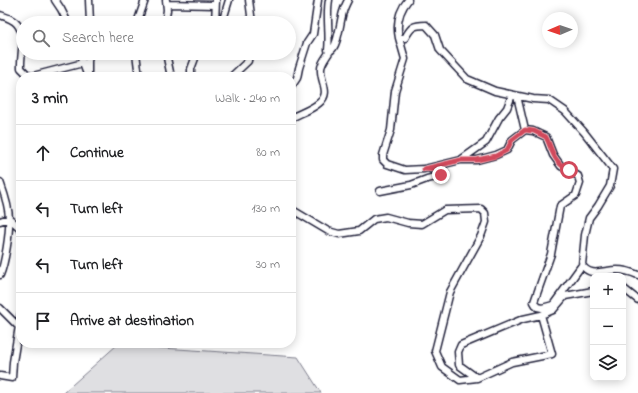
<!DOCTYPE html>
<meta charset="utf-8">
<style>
body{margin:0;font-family:"Indie Flower",sans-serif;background:#f6f6f6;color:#202124}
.controls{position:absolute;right:12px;bottom:12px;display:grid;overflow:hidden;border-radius:8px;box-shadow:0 2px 10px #0003}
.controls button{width:36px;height:36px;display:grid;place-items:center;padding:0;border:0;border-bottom:1px solid #e0e0e0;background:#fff;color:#202124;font:20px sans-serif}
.compass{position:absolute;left:542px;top:12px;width:36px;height:36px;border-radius:50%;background:#fff;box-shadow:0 2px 10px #0003;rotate:268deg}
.stop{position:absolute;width:12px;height:12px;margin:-9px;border:3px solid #d1495b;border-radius:50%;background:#fff}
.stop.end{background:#d1495b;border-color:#fff;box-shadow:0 1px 4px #0008}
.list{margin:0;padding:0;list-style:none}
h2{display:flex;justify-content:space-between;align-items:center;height:52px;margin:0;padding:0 16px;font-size:17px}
h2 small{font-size:13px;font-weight:400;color:#757577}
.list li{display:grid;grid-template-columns:26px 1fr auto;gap:12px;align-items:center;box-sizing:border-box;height:56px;padding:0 16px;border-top:1px solid #e0e0e0}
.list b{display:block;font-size:15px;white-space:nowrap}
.list em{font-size:13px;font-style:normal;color:#757577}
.icon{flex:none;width:22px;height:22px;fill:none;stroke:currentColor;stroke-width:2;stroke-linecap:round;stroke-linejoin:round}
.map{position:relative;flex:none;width:638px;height:393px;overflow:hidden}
.search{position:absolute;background:#fff;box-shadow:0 2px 10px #0003;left:16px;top:16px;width:280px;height:44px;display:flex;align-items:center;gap:10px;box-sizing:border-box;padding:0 14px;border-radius:22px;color:#757577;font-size:15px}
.panel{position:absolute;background:#fff;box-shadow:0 2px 10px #0003;left:16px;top:72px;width:280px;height:276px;border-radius:16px}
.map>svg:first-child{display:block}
.green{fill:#dfdfe2;stroke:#80808e}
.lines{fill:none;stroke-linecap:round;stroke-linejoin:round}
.minor-casing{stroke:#22223b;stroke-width:9}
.minor{stroke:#fff;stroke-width:6}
.route{stroke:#d1495b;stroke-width:5}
</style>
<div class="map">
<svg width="638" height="393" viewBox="0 0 638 393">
<rect width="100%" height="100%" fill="#fff"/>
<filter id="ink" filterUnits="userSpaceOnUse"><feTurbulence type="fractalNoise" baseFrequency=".025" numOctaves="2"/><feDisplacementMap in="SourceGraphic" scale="8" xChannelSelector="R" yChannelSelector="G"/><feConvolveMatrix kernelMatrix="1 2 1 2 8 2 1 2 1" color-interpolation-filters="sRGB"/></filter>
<g filter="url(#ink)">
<path class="green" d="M117 345 298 357 321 393H63Z"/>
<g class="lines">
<g class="minor-casing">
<path id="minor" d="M55 0 61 9 68 23
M89 0 90 23
M249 0 252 23
M329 0C326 16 330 33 328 50L330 51C338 48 340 21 343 12 344 8 346 4 348 0
M167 4 215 5
M0 15C6 17 13 19 17 24 27 36 20 54 21 68L30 77
M137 23 145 0
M165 23 167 10 166 0
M215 23 216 0
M222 23 229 0
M399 38 405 59 395 91 391 130 383 155V160L387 164 405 170 424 169 461 160H477L496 155 507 150 512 140 525 130 533 131 546 137 553 155 561 166 578 176 580 183 576 195 560 206 551 254 534 302 537 307 542 308 553 305 582 265 585 235 589 218 598 206 610 186 613 169 584 132 565 111 549 100 533 99 495 91 467 79 440 50 435 35 426 25C413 25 411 27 405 38H399C396 24 399 11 408 0
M79 53 88 77
M136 53 139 77
M166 53 171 77
M88 73V61L90 53
M29 77 83 63
M191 77V69L197 53
M231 77 248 61 249 53
M291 87 297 78 299 68 307 43 313 34 318 0
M517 96 525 130
M291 118C300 113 311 110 319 103 331 93 321 83 321 71 320 64 326 58 330 51
M462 159 486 142 499 118 507 108 512 95
M0 182C4 193 9 206 9 219 10 232 5 263 0 275
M380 191 411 185 427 179 444 175 445 173 443 170 430 169
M291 209 328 231 339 234 359 231 374 219 386 217 408 223 422 224 445 210 481 209 485 213 486 222 481 236 450 292 435 351 442 367 460 380 477 378
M0 221 9 218 21 229
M582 265C591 278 603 270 617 270 625 270 631 272 638 275
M623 288 638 300
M0 308 20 328
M541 315 552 354 512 362 477 378 459 365 458 352 461 345 523 319 541 315 553 310 565 296 593 291
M0 376 12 378 13 362 21 314"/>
</g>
<use href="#minor" class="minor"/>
</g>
</g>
<g class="lines" filter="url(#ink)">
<path class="route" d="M441 175 445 173 443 170 424 169 461 160H477L496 156 507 150 512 140 525 130 534 131 546 137C553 151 553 162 569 170"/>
</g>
</svg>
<div class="controls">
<button>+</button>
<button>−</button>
<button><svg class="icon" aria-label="layers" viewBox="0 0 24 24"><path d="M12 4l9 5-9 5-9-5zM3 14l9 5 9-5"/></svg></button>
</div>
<svg class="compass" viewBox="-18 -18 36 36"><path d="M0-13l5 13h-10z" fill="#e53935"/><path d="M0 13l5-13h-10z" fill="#757577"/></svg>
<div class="stop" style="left:569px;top:170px"></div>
<div class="stop end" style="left:441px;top:175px"></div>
<div class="search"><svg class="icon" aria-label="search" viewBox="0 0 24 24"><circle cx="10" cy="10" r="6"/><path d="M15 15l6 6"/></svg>Search here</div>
<section class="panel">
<h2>3 min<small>Walk · 240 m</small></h2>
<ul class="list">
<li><svg class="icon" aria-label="ahead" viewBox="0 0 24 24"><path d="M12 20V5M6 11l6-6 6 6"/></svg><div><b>Continue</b></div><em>80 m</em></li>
<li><svg class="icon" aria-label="left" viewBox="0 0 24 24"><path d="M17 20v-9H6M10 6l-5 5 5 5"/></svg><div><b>Turn left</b></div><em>130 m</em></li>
<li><svg class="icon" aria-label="left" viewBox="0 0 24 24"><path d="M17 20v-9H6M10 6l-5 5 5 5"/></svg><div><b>Turn left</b></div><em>30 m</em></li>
<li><svg class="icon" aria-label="arrive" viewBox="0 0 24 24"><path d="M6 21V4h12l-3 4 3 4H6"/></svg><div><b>Arrive at destination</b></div></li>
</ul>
</section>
</div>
